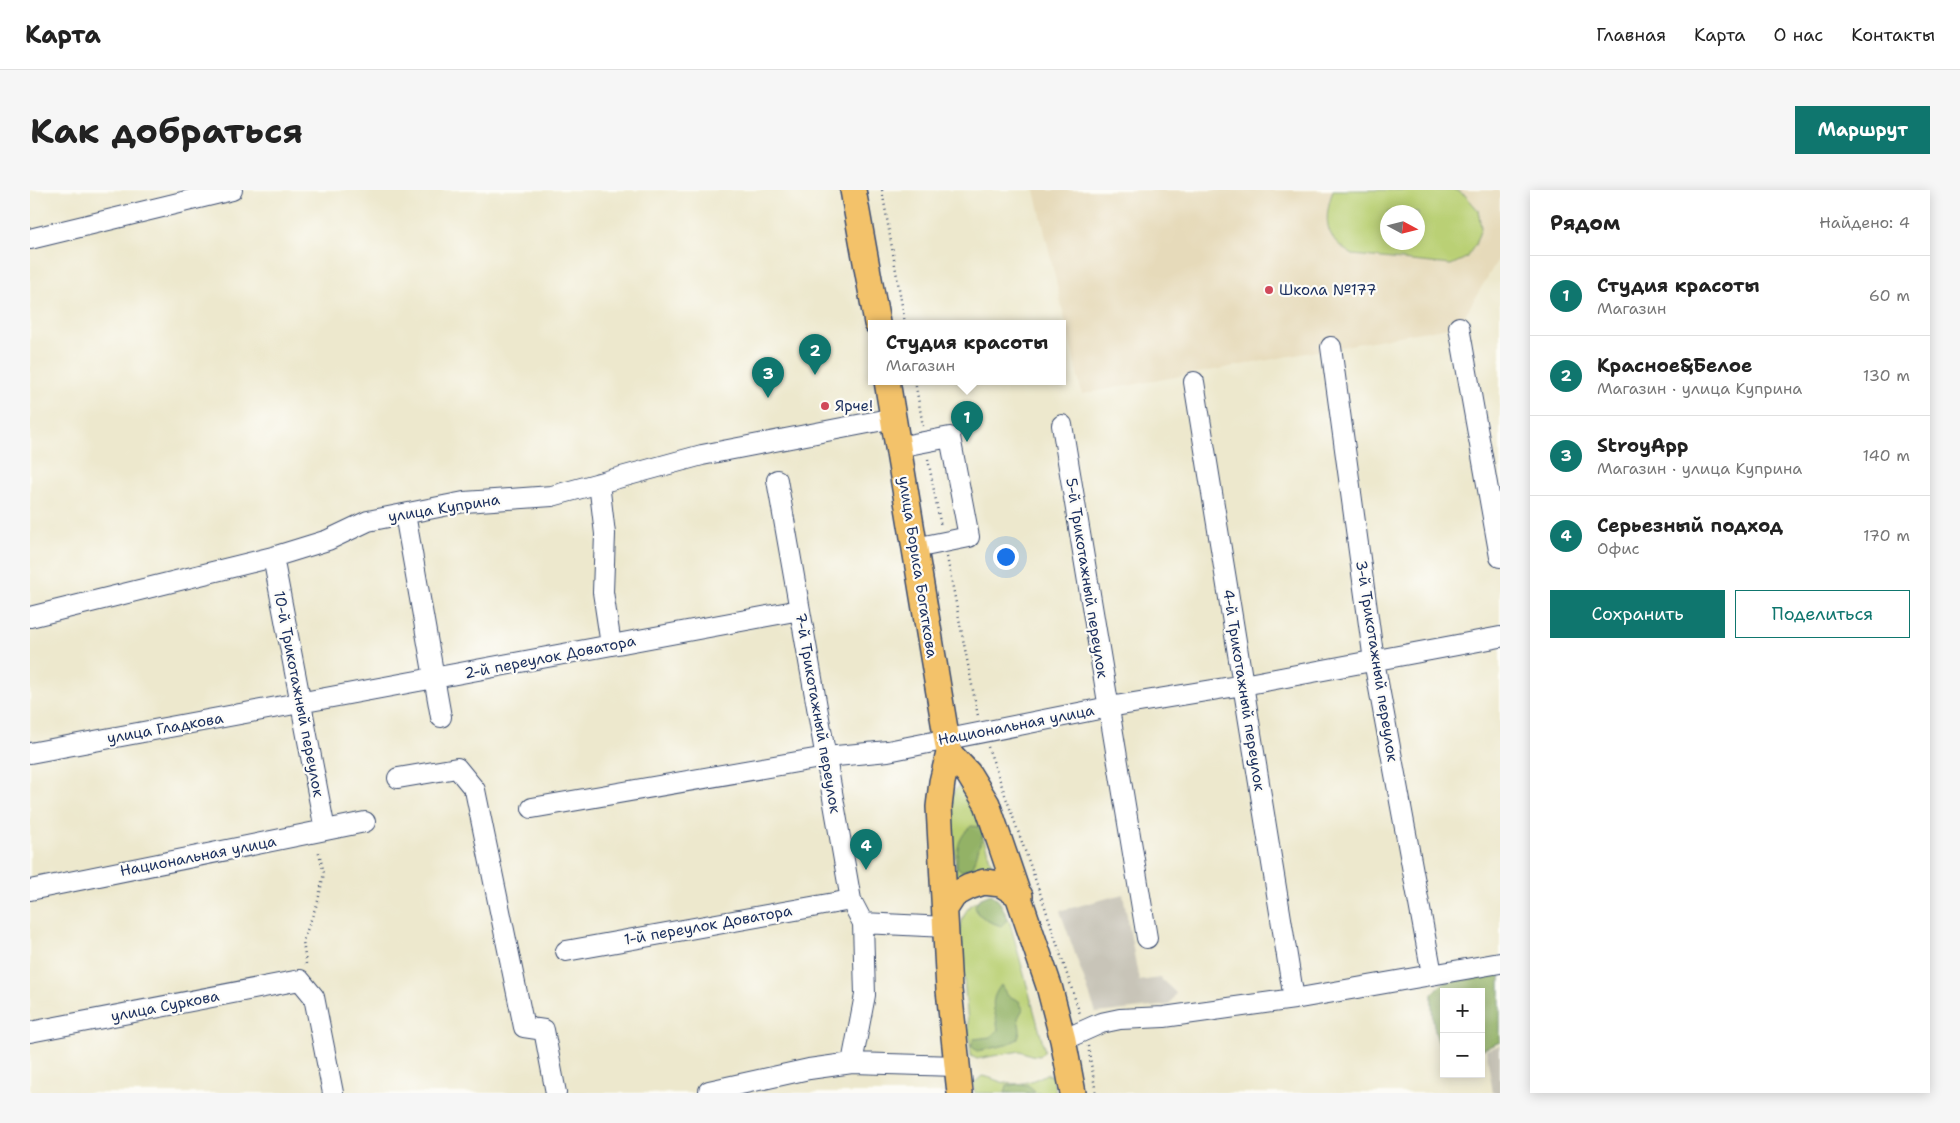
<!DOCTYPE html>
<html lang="ru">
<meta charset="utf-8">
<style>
body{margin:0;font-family:"Shantell Sans",sans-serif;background:#f6f6f6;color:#222}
.controls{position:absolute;right:15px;bottom:15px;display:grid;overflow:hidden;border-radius:0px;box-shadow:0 2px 12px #0003}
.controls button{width:45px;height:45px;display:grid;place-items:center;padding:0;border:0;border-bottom:1px solid #e0e0e0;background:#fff;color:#222;font:25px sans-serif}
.compass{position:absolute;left:1350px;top:15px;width:45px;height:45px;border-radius:50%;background:#fff;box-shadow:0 2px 12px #0003;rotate:97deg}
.you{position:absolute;left:975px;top:366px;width:18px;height:18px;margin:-12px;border:4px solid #fff;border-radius:50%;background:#1a73e8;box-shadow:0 0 0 8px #1a73e833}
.badge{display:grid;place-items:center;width:32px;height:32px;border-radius:50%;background:#0f766e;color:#fff;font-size:16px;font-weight:700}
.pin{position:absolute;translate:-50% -41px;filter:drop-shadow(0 1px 2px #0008)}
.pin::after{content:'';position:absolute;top:26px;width:18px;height:15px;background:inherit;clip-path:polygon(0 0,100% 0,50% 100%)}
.popup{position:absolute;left:838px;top:130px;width:198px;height:65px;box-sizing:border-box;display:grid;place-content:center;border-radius:0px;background:#fff;filter:drop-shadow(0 1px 4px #0005);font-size:16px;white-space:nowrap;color:#767676}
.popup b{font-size:19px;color:#222}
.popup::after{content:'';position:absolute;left:50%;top:100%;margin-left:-10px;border:10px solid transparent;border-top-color:#fff}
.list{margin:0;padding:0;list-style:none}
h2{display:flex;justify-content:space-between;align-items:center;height:65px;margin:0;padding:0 20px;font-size:21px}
h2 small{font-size:16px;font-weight:400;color:#767676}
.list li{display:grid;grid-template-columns:32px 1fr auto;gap:15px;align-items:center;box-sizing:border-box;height:80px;padding:0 20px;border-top:1px solid #e0e0e0}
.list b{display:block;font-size:19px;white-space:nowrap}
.list p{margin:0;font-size:16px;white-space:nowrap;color:#767676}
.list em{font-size:16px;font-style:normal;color:#767676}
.actions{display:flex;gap:10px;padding:15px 20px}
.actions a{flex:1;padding:11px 0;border:1px solid #0f766e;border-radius:0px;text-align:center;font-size:18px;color:#0f766e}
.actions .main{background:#0f766e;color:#fff}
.map{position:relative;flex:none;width:1470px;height:903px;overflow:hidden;border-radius:0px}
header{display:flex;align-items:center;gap:30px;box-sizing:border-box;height:70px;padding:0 25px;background:#fff;border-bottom:1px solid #e0e0e0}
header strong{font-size:24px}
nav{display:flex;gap:28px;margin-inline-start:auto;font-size:18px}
.intro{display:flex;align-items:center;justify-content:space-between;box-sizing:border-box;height:120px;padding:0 30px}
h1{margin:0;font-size:35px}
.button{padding:12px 22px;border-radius:0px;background:#0f766e;color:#fff;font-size:18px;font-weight:700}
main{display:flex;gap:30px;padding:0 30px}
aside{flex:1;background:#fff;border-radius:0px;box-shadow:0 2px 12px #0003}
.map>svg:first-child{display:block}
.built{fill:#e6daba;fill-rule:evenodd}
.industrial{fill:#c8c4b8}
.green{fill:#bad074;stroke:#6a8069;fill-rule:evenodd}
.forest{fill:#93b266;stroke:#577062}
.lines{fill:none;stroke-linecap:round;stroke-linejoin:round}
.minor-casing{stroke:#3a4b6f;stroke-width:22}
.major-casing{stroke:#3a4b6f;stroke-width:28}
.path{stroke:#3a4b6f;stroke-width:2.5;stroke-dasharray:1 4;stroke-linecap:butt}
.minor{stroke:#fff;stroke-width:20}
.major{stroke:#f3c26a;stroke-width:25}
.poi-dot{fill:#d1495b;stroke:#fdfcf7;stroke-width:2}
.labels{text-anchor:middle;stroke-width:4.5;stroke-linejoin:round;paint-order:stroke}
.poi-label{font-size:15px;fill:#1b2f5e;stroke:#fdfcf7;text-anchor:start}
.street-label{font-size:15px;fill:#1b2f5e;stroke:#fdfcf7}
</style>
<header>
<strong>Карта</strong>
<nav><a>Главная</a><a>Карта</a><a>О нас</a><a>Контакты</a></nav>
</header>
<div class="intro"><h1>Как добраться</h1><a class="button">Маршрут</a></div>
<main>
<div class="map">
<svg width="1470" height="903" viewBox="0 0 1470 903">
<rect width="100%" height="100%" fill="#fdfcf7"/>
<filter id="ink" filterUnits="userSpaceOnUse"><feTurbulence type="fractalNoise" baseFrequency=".02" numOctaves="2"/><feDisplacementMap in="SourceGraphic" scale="10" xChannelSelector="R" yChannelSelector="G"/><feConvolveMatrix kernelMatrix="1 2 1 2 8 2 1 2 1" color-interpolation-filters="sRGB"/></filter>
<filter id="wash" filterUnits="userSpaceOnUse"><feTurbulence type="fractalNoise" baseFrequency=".0096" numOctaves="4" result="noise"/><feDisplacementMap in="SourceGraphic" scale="20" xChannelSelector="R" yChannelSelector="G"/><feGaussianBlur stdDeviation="1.12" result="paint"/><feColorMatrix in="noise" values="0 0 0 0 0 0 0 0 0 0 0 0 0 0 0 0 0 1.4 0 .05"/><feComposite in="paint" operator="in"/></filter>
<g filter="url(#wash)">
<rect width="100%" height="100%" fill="#ede8cd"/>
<path class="built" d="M1005 0H1470V66L1429 135 1052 204ZM1358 22H1388V52H1358Z"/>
<path class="industrial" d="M1093 704 1109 791 1130 788 1146 803 1139 815 1066 823 1030 721Z
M1470 855V903H1463L1456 860Z"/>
<path class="green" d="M1303 0H1426L1436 6 1448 20 1451 38 1445 55 1436 68 1421 75 1323 65C1294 48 1293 30 1303 0ZM1388 22V52H1358V22Z
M929 597 935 598 940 603 963 679C950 678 937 683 926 689L922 606 924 601Z
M958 708C971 714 974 720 980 733L1015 861 1010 866 1001 865 990 861 947 869 941 866 930 745C931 727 937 710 958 708Z
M1016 884 1023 887 1026 903H945L943 894 952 886C961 887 968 892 976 893 990 896 1004 891 1016 884Z"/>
<path class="forest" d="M941 636 951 637 953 644 943 677 932 681 927 677C927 659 927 649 941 636Z
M961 704C971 711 974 719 977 730L971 736 958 731 947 723 945 716 949 709Z
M1470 785V852L1451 860V802H1414V865C1404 847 1401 824 1402 804L1414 792Z
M971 795 977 805 989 811 993 819 988 828 990 840 988 849 976 855 947 861 941 856 944 849 960 847 968 840C966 819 957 814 971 795Z
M987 894 998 895 1005 901 1004 903H975L977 896Z"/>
</g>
<g filter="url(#ink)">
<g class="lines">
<g class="minor-casing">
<path id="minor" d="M0 49 202 0
M1429 137 1470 367
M1301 157 1344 471 1402 784
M1164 192 1264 809
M1032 235 1117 748
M868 257 920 247 939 347 885 358
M747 290 821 710 833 733 835 805 822 873
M569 293 575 344 573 402 581 455
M375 324 411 527
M243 367 295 640
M0 427 243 367 298 350 338 331 434 312 522 306 672 265 864 228
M0 563 770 420
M368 588 427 578 445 600 494 837 514 840 526 903
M502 618 796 567 858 561 1079 517 1213 495 1470 447
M0 700 335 632
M833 733 916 737
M536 761 821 710
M0 842 270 790 284 807 303 903
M1033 850 1071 833 1090 829 1134 827 1264 809 1470 773
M679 901 779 879 822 873 927 876"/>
</g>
<g class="major-casing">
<path id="major" d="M823 0 847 133
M857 191 919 563 912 592 909 617 919 800 930 903
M919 563 938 583 957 614 1019 796 1033 850 1043 903
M915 719 924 705 939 697 954 692 971 694 990 706"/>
</g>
<path class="path" d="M852 0 875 133
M885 191 893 236
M898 269 911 337
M917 367 948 526
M958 557 1014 714 1050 824
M276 774 273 751 288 711 294 683 288 659
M1058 856 1066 903"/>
<use href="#minor" class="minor"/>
<use href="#major" class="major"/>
</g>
</g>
<g class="poi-dot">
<circle cx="1239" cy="100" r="5"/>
<circle cx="795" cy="216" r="5"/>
</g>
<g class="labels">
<g class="poi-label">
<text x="1249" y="105">Школа №177</text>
<text x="805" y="221">Ярче!</text>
</g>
<g class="street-label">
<text transform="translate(414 318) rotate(-9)" y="5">улица Куприна</text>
<text transform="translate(888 377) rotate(81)" y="5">улица Бориса Богаткова</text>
<text transform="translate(1057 388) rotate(81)" y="5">5-й Трикотажный переулок</text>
<text transform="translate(520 467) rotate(-11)" y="5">2-й переулок Доватора</text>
<text transform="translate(1347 471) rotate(81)" y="5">3-й Трикотажный переулок</text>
<text transform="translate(1214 500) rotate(81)" y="5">4-й Трикотажный переулок</text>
<text transform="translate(269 504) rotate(79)" y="5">10-й Трикотажный переулок</text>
<text transform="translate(788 523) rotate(80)" y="5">7-й Трикотажный переулок</text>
<text transform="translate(986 535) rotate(-11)" y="5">Национальная улица</text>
<text transform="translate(135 538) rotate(-10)" y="5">улица Гладкова</text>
<text transform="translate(168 666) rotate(-11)" y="5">Национальная улица</text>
<text transform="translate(678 735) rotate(-10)" y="5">1-й переулок Доватора</text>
<text transform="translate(135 816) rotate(-11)" y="5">улица Суркова</text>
</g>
</g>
</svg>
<div class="controls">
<button>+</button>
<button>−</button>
</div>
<svg class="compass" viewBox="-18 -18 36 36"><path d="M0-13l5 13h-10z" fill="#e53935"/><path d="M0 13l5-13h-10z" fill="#767676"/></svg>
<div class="you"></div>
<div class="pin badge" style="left:937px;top:252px">1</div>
<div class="popup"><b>Студия красоты</b>Магазин</div>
<div class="pin badge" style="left:785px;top:185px">2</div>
<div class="pin badge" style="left:738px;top:208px">3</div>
<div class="pin badge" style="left:836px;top:680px">4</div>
</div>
<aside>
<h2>Рядом<small>Найдено: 4</small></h2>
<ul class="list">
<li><span class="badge">1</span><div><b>Студия красоты</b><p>Магазин</p></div><em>60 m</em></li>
<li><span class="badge">2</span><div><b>Красное&amp;Белое</b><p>Магазин · улица Куприна</p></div><em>130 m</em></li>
<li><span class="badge">3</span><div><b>StroyApp</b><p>Магазин · улица Куприна</p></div><em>140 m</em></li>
<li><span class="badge">4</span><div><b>Серьезный подход</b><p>Офис</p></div><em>170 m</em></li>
</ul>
<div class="actions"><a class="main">Сохранить</a><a>Поделиться</a></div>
</aside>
</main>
